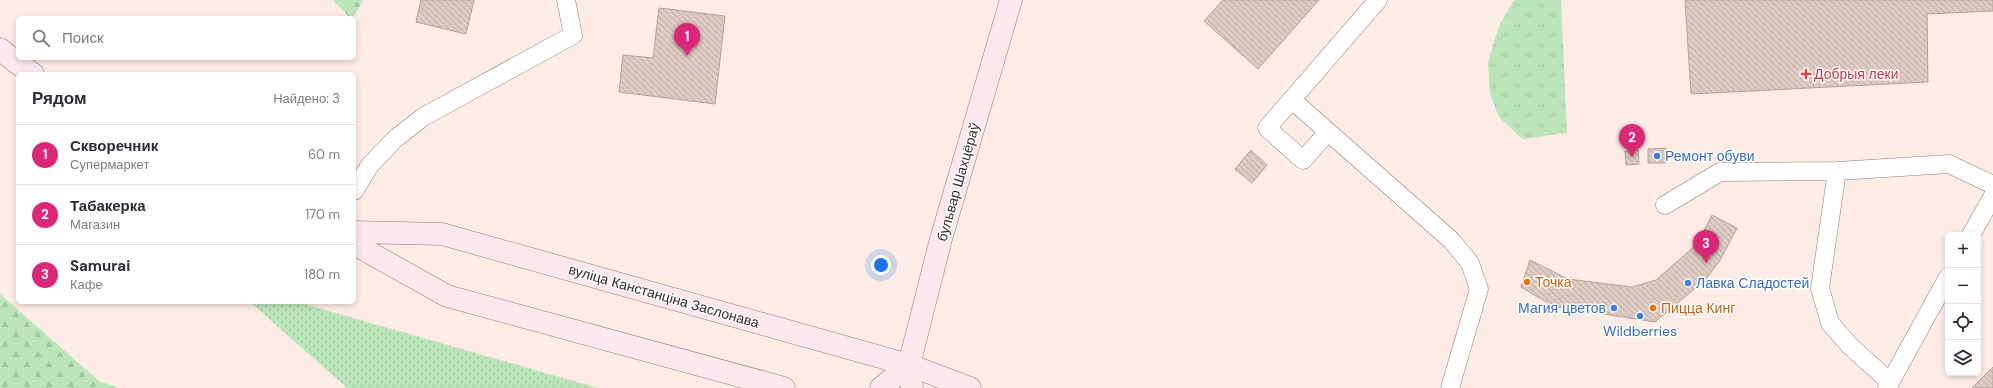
<!DOCTYPE html>
<html lang="ru">
<meta charset="utf-8">
<style>
body{margin:0;font-family:"DM Sans",sans-serif;background:#f7f7f7;color:#2b2b33}
.controls{position:absolute;right:12px;bottom:12px;display:grid;overflow:hidden;border-radius:6px;box-shadow:0 2px 6px #0003}
.controls button{width:36px;height:36px;display:grid;place-items:center;padding:0;border:0;border-bottom:1px solid #e1e1e2;background:#fff;color:#2b2b33;font:20px sans-serif}
.you{position:absolute;left:881px;top:265px;width:14px;height:14px;margin:-10px;border:3px solid #fff;border-radius:50%;background:#1a73e8;box-shadow:0 0 0 6px #1a73e833}
.badge{display:grid;place-items:center;width:26px;height:26px;border-radius:50%;background:#db2777;color:#fff;font-size:13px;font-weight:700}
.pin{position:absolute;translate:-50% -33px;filter:drop-shadow(0 1px 2px #0008)}
.pin::after{content:'';position:absolute;top:21px;width:14px;height:12px;background:inherit;clip-path:polygon(0 0,100% 0,50% 100%)}
.list{margin:0;padding:0;list-style:none}
h2{display:flex;justify-content:space-between;align-items:center;height:52px;margin:0;padding:0 16px;font-size:17px}
h2 small{font-size:13px;font-weight:400;color:#7c7c81}
.list li{display:grid;grid-template-columns:26px 1fr auto;gap:12px;align-items:center;box-sizing:border-box;height:60px;padding:0 16px;border-top:1px solid #e1e1e2}
.list b{display:block;font-size:15px;white-space:nowrap}
.list p{margin:0;font-size:13px;white-space:nowrap;color:#7c7c81}
.list em{font-size:13px;font-style:normal;color:#7c7c81}
.icon{flex:none;width:22px;height:22px;fill:none;stroke:currentColor;stroke-width:2;stroke-linecap:round;stroke-linejoin:round}
.map{position:relative;flex:none;width:1993px;height:388px;overflow:hidden}
.search{position:absolute;background:#fff;box-shadow:0 2px 6px #0003;left:16px;top:16px;width:340px;height:44px;display:flex;align-items:center;gap:10px;box-sizing:border-box;padding:0 14px;border-radius:6px;color:#7c7c81;font-size:15px}
.panel{position:absolute;background:#fff;box-shadow:0 2px 6px #0003;left:16px;top:72px;width:340px;height:232px;border-radius:6px}
.map>svg:first-child{display:block}
.grass{fill:url(#grass-dots)}
.forest{fill:url(#forest-firs)}
.park{fill:url(#park-tufts)}
.building{fill:url(#building-back-hatch);stroke:#b3a098}
.lines{fill:none;stroke-linecap:round;stroke-linejoin:round}
.service-casing{stroke:#8b7872;stroke-width:19}
.secondary-casing{stroke:#8b7872;stroke-width:23}
.service{stroke:#fff;stroke-width:18}
.secondary{stroke:#fee7ec;stroke-width:22}
.health-dot{fill:#e0444e;stroke:#fff;stroke-width:1.5}
.shop-dot{fill:#3f7fe0;stroke:#fff;stroke-width:1.5}
.food-dot{fill:#e8710a;stroke:#fff;stroke-width:1.5}
.labels{text-anchor:middle;stroke-width:3;stroke-linejoin:round;paint-order:stroke}
.health-label{font-size:14px;fill:#be3a42;stroke:#fff;text-anchor:start}
.shop-label{font-size:14px;fill:#366cbe;stroke:#fff;text-anchor:start}
.street-label{font-size:14px;fill:#332b28;stroke:#fff}
.food-label{font-size:14px;fill:#c56008;stroke:#fff;text-anchor:start}
</style>
<div class="map">
<svg width="1993" height="388" viewBox="0 0 1993 388">
<defs>
<pattern id="grass-dots" width="8" height="8" patternUnits="userSpaceOnUse"><rect width="8" height="8" fill="#bbe5b8"/><path d="M2 2h.1M6 6h.1" fill="none" stroke="#a1c59e" stroke-width="1.8" stroke-linecap="round"/></pattern>
<pattern id="forest-firs" width="22" height="20" patternUnits="userSpaceOnUse"><rect width="22" height="20" fill="#bbe5b8"/><path d="M5 1l3.5 6h-7zM16 11l3.5 6h-7z" fill="#a1c59e"/></pattern>
<pattern id="park-tufts" width="24" height="20" patternUnits="userSpaceOnUse"><rect width="24" height="20" fill="#bbe5b8"/><path d="M3 7l-1-3M5 7V3M7 7l1-3M15 17l-1-3M17 17v-4M19 17l1-3" fill="none" stroke="#a1c59e"/></pattern>
<pattern id="building-back-hatch" width="6" height="6" patternUnits="userSpaceOnUse"><rect width="6" height="6" fill="#decac1"/><path d="M-1 5l2 2M0 0l6 6M5-1l2 2" fill="none" stroke="#bfaea6"/></pattern>
</defs>
<rect width="100%" height="100%" fill="#fdece6"/>
<path class="grass" d="M250 302H297L598 388H347Z"/>
<path class="forest" d="M333 0H363L353 18H350Z
M0 294 99 381 119 388H0Z"/>
<path class="park" d="M1514 0H1561L1567 133 1522 139 1499 117 1490 94 1488 63 1494 42 1500 24Z"/>
<path class="building" d="M421 0H474L466 34 416 22Z
M1223 0H1319L1258 69 1204 21Z
M1685 0H1993V11L1927 14 1928 82 1691 94Z
M659 8 725 16 715 104 619 92 623 55 653 58Z
M1666 148V163H1648V149Z
M1251 150 1267 165 1252 183 1235 169Z
M1638 150 1639 164 1626 165 1625 151Z
M1712 215 1737 228 1719 262 1705 280 1655 322 1553 306 1521 287 1530 260 1568 279 1632 287 1656 280 1697 244Z
M1993 367V388H1972Z"/>
<g class="lines">
<g class="service-casing">
<path id="service" d="M1292 100 1451 240 1470 263 1479 289 1450 388
M1328 132 1303 160 1267 128 1378 0
M1837 171 1949 164 1993 185
M354 191 370 165 395 139 423 117 573 35 566 0
M1665 205 1720 172 1837 171 1820 288 1830 323 1850 346 1890 382
M1971 235 1993 196
M1887 388 1948 277"/>
</g>
<g class="secondary-casing">
<path id="secondary" d="M0 49 17 63 33 74
M354 232 442 234 909 365 970 388
M354 244 447 296 784 388
M881 388 909 365
M912 388 909 365 941 239 1011 0"/>
</g>
<use href="#service" class="service"/>
<use href="#secondary" class="secondary"/>
</g>
<path class="health-dot" d="M1804 68h4v4h4v4h-4v4h-4v-4h-4v-4h4z"/>
<g class="shop-dot">
<circle cx="1657" cy="156" r="4"/>
<circle cx="1688" cy="283" r="4"/>
<circle cx="1614" cy="308" r="4"/>
<circle cx="1640" cy="316" r="4"/>
</g>
<g class="food-dot">
<circle cx="1527" cy="282" r="4"/>
<circle cx="1653" cy="308" r="4"/>
</g>
<g class="labels">
<g class="health-label">
<text x="1814" y="79">Добрыя леки</text>
</g>
<g class="shop-label">
<text x="1665" y="161">Ремонт обуви</text>
<text x="1696" y="288">Лавка Сладостей</text>
<text x="1606" y="313" text-anchor="end">Магия цветов</text>
<text x="1640" y="336" text-anchor="middle">Wildberries</text>
</g>
<g class="street-label">
<text transform="translate(958 182) rotate(-74)" y="5">бульвар Шахцёраў</text>
<text transform="translate(664 296) rotate(16)" y="5">вуліца Канстанціна Заслонава</text>
</g>
<g class="food-label">
<text x="1535" y="287">Точка</text>
<text x="1661" y="313">Пицца Кинг</text>
</g>
</g>
</svg>
<div class="controls">
<button>+</button>
<button>−</button>
<button><svg class="icon" aria-label="locate" viewBox="0 0 24 24"><circle cx="12" cy="12" r="6"/><path d="M12 2v4M12 18v4M2 12h4M18 12h4"/></svg></button>
<button><svg class="icon" aria-label="layers" viewBox="0 0 24 24"><path d="M12 4l9 5-9 5-9-5zM3 14l9 5 9-5"/></svg></button>
</div>
<div class="you"></div>
<div class="pin badge" style="left:687px;top:56px">1</div>
<div class="pin badge" style="left:1632px;top:157px">2</div>
<div class="pin badge" style="left:1706px;top:263px">3</div>
<div class="search"><svg class="icon" aria-label="search" viewBox="0 0 24 24"><circle cx="10" cy="10" r="6"/><path d="M15 15l6 6"/></svg>Поиск</div>
<section class="panel">
<h2>Рядом<small>Найдено: 3</small></h2>
<ul class="list">
<li><span class="badge">1</span><div><b>Скворечник</b><p>Супермаркет</p></div><em>60 m</em></li>
<li><span class="badge">2</span><div><b>Табакерка</b><p>Магазин</p></div><em>170 m</em></li>
<li><span class="badge">3</span><div><b>Samurai</b><p>Кафе</p></div><em>180 m</em></li>
</ul>
</section>
</div>
